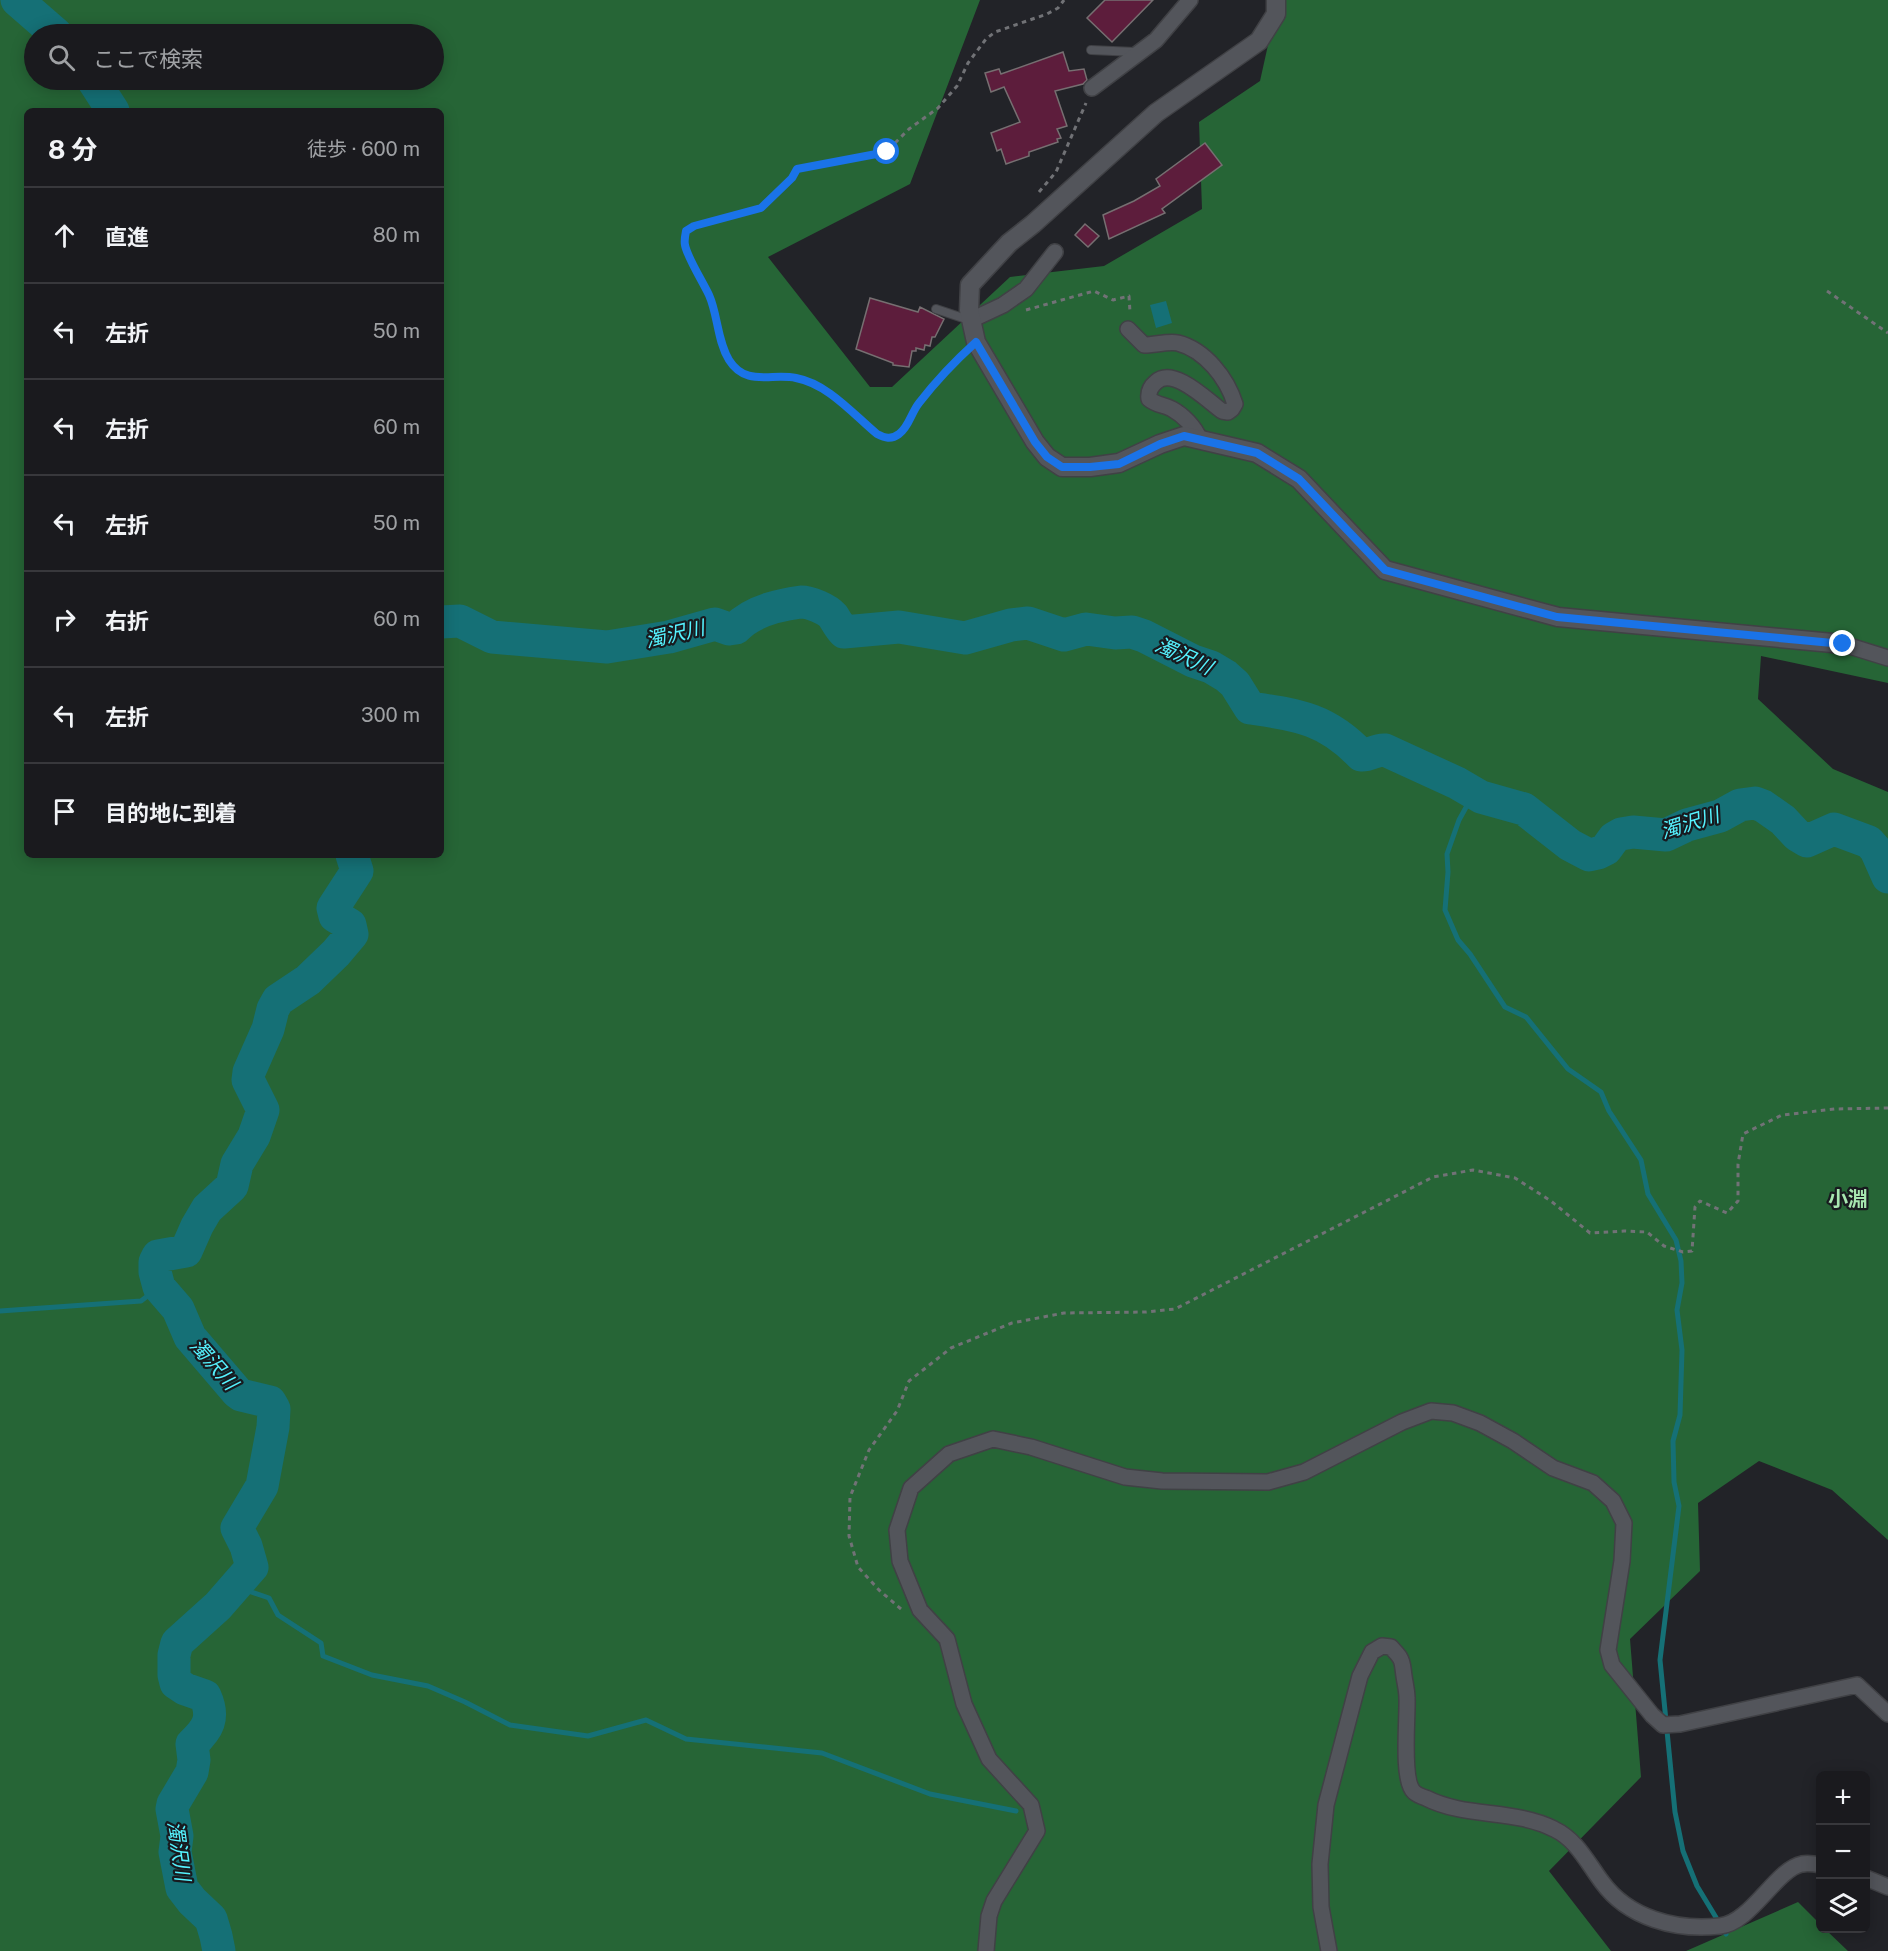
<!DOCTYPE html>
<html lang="ja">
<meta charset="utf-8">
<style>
body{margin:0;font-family:"Public Sans","Noto Sans JP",sans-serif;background:#27272b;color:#f1f3f6}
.controls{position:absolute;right:18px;bottom:18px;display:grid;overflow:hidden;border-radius:9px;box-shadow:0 3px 15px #0003}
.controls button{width:54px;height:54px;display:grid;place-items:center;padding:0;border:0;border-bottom:2px solid #38383c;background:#1a1a1e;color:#f1f3f6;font:30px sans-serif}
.stop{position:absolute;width:18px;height:18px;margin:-14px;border:4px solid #1a73e8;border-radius:50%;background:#fff}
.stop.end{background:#1a73e8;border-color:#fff;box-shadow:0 2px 6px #0008}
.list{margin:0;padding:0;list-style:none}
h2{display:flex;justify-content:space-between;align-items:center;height:78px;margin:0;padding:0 24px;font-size:26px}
h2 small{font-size:20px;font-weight:400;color:#9fa1a4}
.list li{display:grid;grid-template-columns:39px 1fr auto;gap:18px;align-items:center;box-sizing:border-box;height:96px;padding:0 24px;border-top:2px solid #38383c}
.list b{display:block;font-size:22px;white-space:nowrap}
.list em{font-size:20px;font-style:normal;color:#9fa1a4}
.icon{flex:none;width:33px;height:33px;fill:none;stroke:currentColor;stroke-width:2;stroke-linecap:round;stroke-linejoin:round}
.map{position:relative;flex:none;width:1888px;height:1951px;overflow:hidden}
.search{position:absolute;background:#1a1a1e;box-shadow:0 3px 15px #0003;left:24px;top:24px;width:420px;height:66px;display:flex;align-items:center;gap:15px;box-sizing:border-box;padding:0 21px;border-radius:33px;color:#9fa1a4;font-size:22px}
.panel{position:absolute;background:#1a1a1e;box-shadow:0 3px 15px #0003;left:24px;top:108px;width:420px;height:750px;border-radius:9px}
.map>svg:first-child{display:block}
.forest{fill:#266536;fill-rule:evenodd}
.water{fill:#157076}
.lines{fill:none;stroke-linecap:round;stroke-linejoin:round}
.stream{stroke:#157076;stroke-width:5}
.river{stroke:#157076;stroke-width:33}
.building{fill:#5d1d3c;stroke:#766f71;stroke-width:1.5}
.service-casing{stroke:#404145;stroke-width:10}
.minor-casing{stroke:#404145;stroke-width:18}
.tertiary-casing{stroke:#404145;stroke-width:21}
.path{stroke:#717276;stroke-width:3;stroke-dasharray:4.5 4.5;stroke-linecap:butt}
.service{stroke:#53555b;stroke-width:8}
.minor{stroke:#53555b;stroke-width:15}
.tertiary{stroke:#53555b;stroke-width:18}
.route{stroke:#1a73e8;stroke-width:8}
.labels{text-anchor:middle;stroke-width:4.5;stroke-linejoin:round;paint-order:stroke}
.water-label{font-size:20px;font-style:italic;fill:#55f2fe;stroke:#181a1f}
.neighbourhood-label{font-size:20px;font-weight:bold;fill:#a7e7b0;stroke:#181a1f}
</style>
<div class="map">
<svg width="1888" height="1951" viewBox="0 0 1888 1951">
<rect width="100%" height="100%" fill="#222328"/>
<path class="forest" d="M0 0H980L910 184 768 257 870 387H892L1010 277 1104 266 1202 209 1199 122 1260 81 1278 0H1888V683L1761 656 1758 699 1833 769 1888 792V1540L1832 1490 1759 1461 1698 1503 1700 1571 1630 1639 1641 1777 1549 1871 1611 1951H0ZM34 34H434V80H34ZM27 111H441V855H27Z
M1798 1902 1820 1924V1928L1825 1929 1848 1951H1686Z"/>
<path class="water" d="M1166 301 1172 323 1156 328 1150 305Z"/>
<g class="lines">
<path class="stream" d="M1474 793 1459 820 1447 854 1448 872 1445 910 1458 940 1470 954 1505 1007 1526 1017 1568 1069 1601 1092 1609 1111 1641 1160 1648 1194 1676 1240 1681 1261 1682 1283 1677 1310 1682 1350 1680 1415 1673 1441 1674 1482 1679 1506 1660 1660 1675 1812 1683 1851 1697 1886 1726 1934
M0 1311 141 1301 159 1287
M234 1586 269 1598 278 1615 321 1643 323 1656 372 1675 428 1686 465 1702 510 1725 588 1736 646 1720 686 1739 822 1753 930 1794 1016 1811"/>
<path class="river" d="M17 0 56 34
M93 80 113 111
M441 622 460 621 492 637 607 647 669 637 715 624 729 629 736 628C752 611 778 605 801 602 810 602 827 609 833 616 837 622 839 627 844 632L899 627 965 638 1011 625 1028 623 1064 635 1086 629 1115 633 1132 632 1144 636 1193 661 1211 667 1226 676 1235 684 1250 708C1297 715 1326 718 1361 755 1369 756 1376 749 1385 750L1457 783 1481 797 1524 809 1570 845 1589 855 1598 853 1606 849 1614 838 1621 834 1633 832 1666 835 1687 825 1720 816 1740 805 1755 803 1763 806 1783 820 1797 835 1807 841 1834 829 1869 842 1876 850 1888 877
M219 1951 216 1936 211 1919 192 1901 182 1888 175 1852 177 1836 172 1809 173 1804 192 1772 194 1760 192 1744C208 1729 215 1718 205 1696L185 1689 176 1683 174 1675V1655L177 1643 218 1606 252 1567 246 1546 237 1528 262 1486 273 1427 274 1409 270 1402 241 1395 237 1392 190 1337 178 1309 159 1287 155 1272V1262L158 1256 186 1251 197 1226 207 1209 232 1186 237 1164 254 1136 263 1110 248 1080 249 1072 268 1029 273 1009 278 1000 308 980 336 953 352 934 350 925 335 916 333 908 357 871 352 855"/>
</g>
<path class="building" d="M1105 0H1153L1112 42 1087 18Z
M1063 52 1069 71 1084 69 1087 80 1083 84 1055 91 1067 126 1057 129 1061 138 1057 139 1058 142 1029 152V156L1006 164 1001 149 997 151 991 133 1020 122 1004 87 991 92 985 73 999 69 1001 74Z
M1205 143 1222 165 1162 209 1165 213 1109 239 1103 215 1134 201 1160 186 1156 179Z
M1085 224 1099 236 1088 247 1075 235Z
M870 298 918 312 920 307 944 319 935 337H932L930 346 925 345 924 350 916 348V351H912L909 367 893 365V363L856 349Z"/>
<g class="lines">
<g class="service-casing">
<path id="service" d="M1091 50 1135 52
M936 309 969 320"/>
</g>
<g class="minor-casing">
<path id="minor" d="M1092 88 1156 40 1190 0
M971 320 1003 305 1026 289 1055 252
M1128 329 1144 345C1155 345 1168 341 1178 343 1205 350 1227 378 1235 404L1232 409 1228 412 1222 411C1207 400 1173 366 1156 382 1150 387 1148 392 1149 399 1156 405 1165 405 1172 409 1183 415 1195 427 1199 438
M1843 644 1888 658
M1866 1878 1888 1887
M986 1951 989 1916 994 1901 1037 1831 1031 1805 989 1759 964 1704 947 1639 920 1610 900 1561 897 1530 911 1488 949 1454 993 1439 1031 1447 1125 1477 1162 1481 1268 1482 1304 1472 1402 1422 1431 1411 1453 1413 1480 1423 1513 1441 1553 1468 1593 1483 1613 1501 1624 1523 1622 1561 1608 1650 1612 1665 1652 1715 1663 1725 1680 1724 1857 1685 1888 1714
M1329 1951 1321 1907 1320 1864 1326 1805 1360 1676 1372 1652 1382 1646 1391 1647C1394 1651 1398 1654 1400 1658 1403 1662 1403 1670 1404 1676 1405 1683 1407 1691 1407 1698 1408 1717 1401 1780 1414 1792 1417 1795 1423 1797 1426 1798 1465 1818 1515 1809 1554 1829 1577 1840 1587 1862 1602 1882 1628 1918 1676 1931 1720 1926 1751 1923 1776 1869 1802 1864 1808 1863 1815 1864 1820 1865"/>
</g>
<g class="tertiary-casing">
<path id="tertiary" d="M1276 0V14L1259 41 1156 113 1033 224 1009 243 970 285 969 310 976 342 1035 442 1047 457 1062 467H1090L1119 463 1160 444 1184 436 1257 453 1299 479 1385 570 1558 617 1843 644"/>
</g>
<path class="path" d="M1039 192 1056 172 1086 103
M1827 291 1888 333
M1026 310 1094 291 1113 300 1129 296 1130 312
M963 353 916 406 905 430 896 436 887 439 877 434 830 394 810 382 779 376 764 379 754 378 736 368 729 360 723 347 710 297 685 245 686 231 694 226 761 208 792 178 797 169 887 151 909 129 938 108 957 86 968 63 986 39 995 32 1047 14 1058 8 1064 0
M901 1609 879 1590 858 1567 849 1536 850 1497 869 1450 897 1411 909 1381 951 1348 1012 1323 1064 1313 1146 1312 1175 1309 1433 1177 1473 1170 1515 1178 1551 1201 1590 1233 1624 1231 1647 1232 1664 1246 1683 1252 1692 1251 1695 1207 1700 1201 1727 1213 1738 1201V1164L1743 1134 1782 1115 1835 1109 1888 1108"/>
<use href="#service" class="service"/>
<use href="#minor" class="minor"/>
<use href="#tertiary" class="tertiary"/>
</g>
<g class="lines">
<path class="route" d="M887 152 797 169 792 178 761 208 694 226 686 231C685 236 684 241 685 245 687 257 703 282 709 295 718 315 717 340 729 360 746 387 771 373 796 378 828 384 853 414 877 434 885 438 891 440 899 434 909 427 911 413 919 403 936 381 955 361 976 342L1035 442 1047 457 1062 467H1090L1119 464 1160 444 1184 436 1257 453 1299 479 1385 570 1557 617 1843 644"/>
</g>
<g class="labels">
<g class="water-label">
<text transform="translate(675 634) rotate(-13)" y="7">濁沢川</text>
<text transform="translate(1184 656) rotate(25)" y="7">濁沢川</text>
<text transform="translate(1690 823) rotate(-17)" y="7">濁沢川</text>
<text transform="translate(214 1364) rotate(49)" y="7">濁沢川</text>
<text transform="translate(179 1851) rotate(82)" y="7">濁沢川</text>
</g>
<g class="neighbourhood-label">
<text x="1848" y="1206">小淵</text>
</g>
</g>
</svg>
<div class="controls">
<button>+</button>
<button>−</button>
<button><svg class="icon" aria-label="layers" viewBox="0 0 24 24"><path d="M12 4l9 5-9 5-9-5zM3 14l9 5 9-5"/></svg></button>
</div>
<div class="stop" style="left:887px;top:152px"></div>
<div class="stop end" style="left:1843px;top:644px"></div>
<div class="search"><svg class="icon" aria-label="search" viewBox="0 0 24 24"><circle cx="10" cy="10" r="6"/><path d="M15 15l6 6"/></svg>ここで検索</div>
<section class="panel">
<h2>8 分<small>徒歩 · 600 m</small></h2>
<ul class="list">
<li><svg class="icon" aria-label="ahead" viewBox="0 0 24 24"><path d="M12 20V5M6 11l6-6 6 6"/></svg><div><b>直進</b></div><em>80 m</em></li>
<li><svg class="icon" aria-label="left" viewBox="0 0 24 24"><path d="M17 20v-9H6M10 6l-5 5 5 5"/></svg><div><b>左折</b></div><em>50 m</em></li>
<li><svg class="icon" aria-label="left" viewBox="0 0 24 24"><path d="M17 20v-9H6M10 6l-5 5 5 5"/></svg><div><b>左折</b></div><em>60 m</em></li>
<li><svg class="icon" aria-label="left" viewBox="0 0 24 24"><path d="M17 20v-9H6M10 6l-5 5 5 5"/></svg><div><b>左折</b></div><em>50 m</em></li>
<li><svg class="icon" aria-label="right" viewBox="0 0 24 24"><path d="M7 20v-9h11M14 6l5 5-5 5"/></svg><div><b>右折</b></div><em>60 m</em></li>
<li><svg class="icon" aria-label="left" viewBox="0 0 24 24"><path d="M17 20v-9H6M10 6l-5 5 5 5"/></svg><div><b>左折</b></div><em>300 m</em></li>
<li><svg class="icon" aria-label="arrive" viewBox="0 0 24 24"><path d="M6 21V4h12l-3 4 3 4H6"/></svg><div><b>目的地に到着</b></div></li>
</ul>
</section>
</div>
